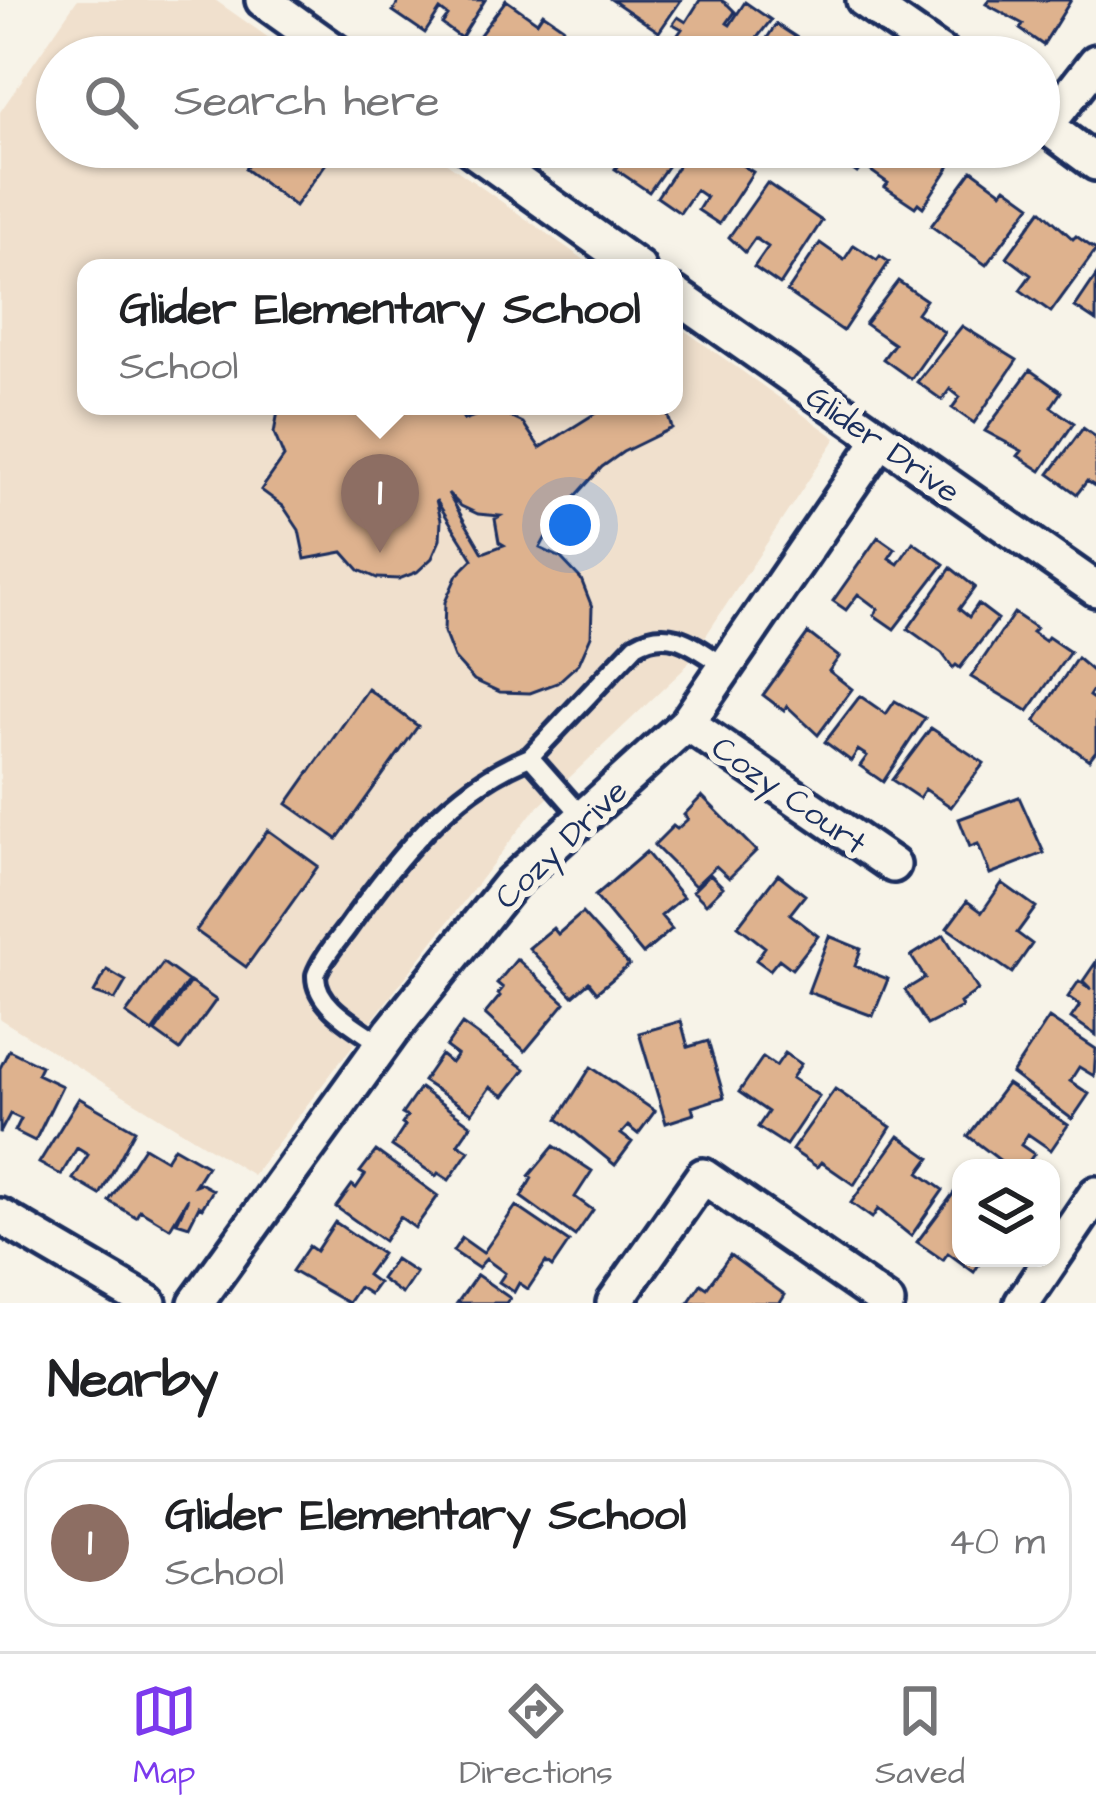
<!DOCTYPE html>
<style>
body{margin:0;font-family:"Architects Daughter",sans-serif;background:#f6f6f6;color:#202124}
.controls{position:absolute;right:36px;bottom:36px;display:grid;overflow:hidden;border-radius:24px;box-shadow:0 3px 9px #0004}
.controls button{width:108px;height:108px;display:grid;place-items:center;padding:0;border:0;border-bottom:3px solid #e0e0e0;background:#fff;color:#202124;font:60px sans-serif}
.you{position:absolute;left:570px;top:525px;width:42px;height:42px;margin:-30px;border:9px solid #fff;border-radius:50%;background:#1a73e8;box-shadow:0 0 0 18px #1a73e833}
.badge{display:grid;place-items:center;width:78px;height:78px;border-radius:50%;background:#7c3aed;color:#fff;font-size:39px;font-weight:700}
.pin{position:absolute;translate:-50% -99px;filter:drop-shadow(0 3px 6px #0008)}
.pin::after{content:'';position:absolute;top:63px;width:42px;height:36px;background:inherit;clip-path:polygon(0 0,100% 0,50% 100%)}
.popup{position:absolute;left:77px;top:259px;width:606px;height:156px;box-sizing:border-box;display:grid;place-content:center;border-radius:24px;background:#fff;filter:drop-shadow(0 3px 9px #0005);font-size:39px;white-space:nowrap;color:#757577}
.popup b{font-size:45px;color:#202124}
.popup::after{content:'';position:absolute;left:50%;top:100%;margin-left:-24px;border:24px solid transparent;border-top-color:#fff}
.list{margin:0;padding:0;list-style:none}
h2{display:flex;justify-content:space-between;align-items:center;height:156px;margin:0;padding:0 48px;font-size:51px}
h2 small{font-size:39px;font-weight:400;color:#757577}
.list li{display:grid;grid-template-columns:78px 1fr auto;gap:36px;align-items:center;box-sizing:border-box;height:168px;margin:0 24px 24px;padding:0 24px;border:3px solid #e0e0e0;border-radius:36px}
.list b{display:block;font-size:45px;white-space:nowrap}
.list p{margin:0;font-size:39px;white-space:nowrap;color:#757577}
.list em{font-size:39px;font-style:normal;color:#757577}
.icon{flex:none;width:66px;height:66px;fill:none;stroke:currentColor;stroke-width:2;stroke-linecap:round;stroke-linejoin:round}
.map{position:relative;flex:none;width:1096px;height:1303px;overflow:hidden}
.search{position:absolute;background:#fff;box-shadow:0 3px 9px #0004;left:36px;right:36px;top:36px;height:132px;display:flex;align-items:center;gap:30px;box-sizing:border-box;padding:0 42px;border-radius:66px;color:#757577;font-size:45px}
.sheet{height:348px;background:#fff}
nav{display:flex;justify-content:space-around;align-items:center;box-sizing:border-box;height:168px;border-top:3px solid #e0e0e0;background:#fff;font-size:33px;color:#757577}
nav a{display:grid;justify-items:center;gap:6px}
nav .on{color:#7c3aed}
.map>svg:first-child{display:block}
.built{fill:#f0e0cd}
.building{fill:#deb28e;stroke:#1b2f5e;stroke-width:3;fill-rule:evenodd}
.lines{fill:none;stroke-linecap:round;stroke-linejoin:round}
.lane-casing{stroke:#1b2f5e;stroke-width:26}
.street-casing{stroke:#1b2f5e;stroke-width:42}
.lane{stroke:#f7f3e8;stroke-width:16}
.street{stroke:#f7f3e8;stroke-width:33}
.labels{text-anchor:middle;stroke-width:12;stroke-linejoin:round;paint-order:stroke}
.street-label{font-size:33px;fill:#1b2f5e;stroke:#f7f3e8}
</style>
<div class="map">
<svg width="1096" height="1303" viewBox="0 0 1096 1303">
<rect width="100%" height="100%" fill="#f7f3e8"/>
<filter id="ink" filterUnits="userSpaceOnUse"><feTurbulence type="fractalNoise" baseFrequency=".00833" numOctaves="2"/><feDisplacementMap in="SourceGraphic" scale="24" xChannelSelector="R" yChannelSelector="G"/><feConvolveMatrix kernelMatrix="1 2 1 2 8 2 1 2 1" color-interpolation-filters="sRGB"/></filter>
<g filter="url(#ink)">
<path class="built" d="M77 0H215L296 57H57V147H424L596 268H86V406H674V323L836 438 684 669 531 814 253 1175 0 1019V112Z"/>
<path class="building" d="M400 0H485L461 38 442 24 448 16 440 10 425 33 393 11Z
M506 0 537 22 543 13 563 27 545 57H507L498 51 494 57H482L470 48Z
M612 0H681L659 32Z
M700 0H721L728 5 735 12 727 23 730 25 745 2 771 20 742 57H693L672 43 682 29 673 24 678 17 686 22Z
M989 0H1071L1043 45 1020 29 1023 24 986 4Z
M776 24 802 41 791 57H755Z
M261 147H321L332 155 295 206 245 169Z
M631 147H630H681L649 192 615 169Z
M691 147H713L753 172 719 224 698 210 706 197 696 190 680 213 657 197Z
M820 147H876L857 173Z
M888 147H939L955 158 923 207 918 203 915 207 885 187 888 183 871 171Z
M972 170 1002 192 1006 187 1031 205 986 265 931 226Z
M767 183 822 221 780 285 754 267 768 247 755 238 745 252 729 237Z
M1041 210 1073 239 1076 236 1096 250 1051 312 1020 290 1031 275 1007 257Z
M820 243 844 260 854 245 877 260 880 256 889 262 843 331 787 292Z
M1096 276V321L1075 307Z
M898 281 926 300 917 313 944 332 911 379 883 359 894 344 865 324Z
M962 326 1017 360 974 423 952 408 960 397 950 389 942 400 917 382Z
M1030 370 1061 392 1051 407 1074 423 1041 471 1018 456 1022 451 985 431Z
M279 406H457L464 420 483 413 504 414 523 423 540 448 607 406H665L672 428 623 452 602 467 556 518 540 548 561 558 581 579 592 607 591 636 579 663 557 683 530 693 500 692 474 680 454 658 444 632 445 602 457 575 473 559 436 500 441 520 440 540 432 558 417 572 399 579 377 578 359 570 343 552 305 559 299 530 283 506 261 490 284 457 274 433ZM448 493 461 506 478 514 500 516 495 519 499 542 504 545 483 553Z
M1083 428 1096 437V487L1087 481 1077 494 1049 474Z
M878 537 895 549 889 558 898 564 913 542 944 564 894 629 874 615 878 609 858 594 846 610 833 601Z
M951 568 975 587 959 609 969 617 978 604 998 619 960 668 956 665 953 668 942 653 908 629Z
M1014 613 1036 628 1032 632 1045 641 1048 637 1070 652 1028 711 971 677Z
M808 633 839 657 829 671 852 689 818 735 787 706 784 711 763 695Z
M1077 658 1096 674V685L1089 696 1096 701V751L1089 760 1035 721Z
M368 689 418 726 337 839 287 804Z
M860 696 886 714 895 701 925 718 883 782 860 766 867 756 858 750 851 761 825 742Z
M931 728 984 763 951 807 925 789 919 798 892 780Z
M702 796 756 851 729 878 716 866 695 886 654 845 673 826 677 829 688 819 684 815Z
M1019 797 1044 853 990 874 978 844 970 847 959 819Z
M268 830 318 866 246 967 196 931Z
M646 852 683 897 661 916 672 929 643 954 595 896Z
M710 874 723 887 706 904 693 891Z
M778 874 805 895 790 914 818 936 792 969 779 959 770 970 756 960 765 947 738 926Z
M1002 883 1036 907 1017 933 1032 944 1012 973 947 928 967 901 982 912Z
M582 913 629 965 597 992 589 982 573 996 529 948 553 928 558 934Z
M944 935 978 990 960 1003 962 1007 927 1025 905 990 925 978 911 956Z
M829 936 861 949 855 966 888 979 873 1016 808 992Z
M517 959 565 1003 525 1051 485 1014 500 996 498 994 503 988 497 983Z
M1096 962V1035L1071 1018 1080 1005 1068 997 1079 981 1091 989 1083 981Z
M163 963 188 981 152 1032 126 1014Z
M107 970 126 981 115 1000 94 993Z
M190 982 216 1000 180 1050 155 1032Z
M1049 1018 1096 1049 1094 1076 1079 1067 1070 1081 1089 1094 1072 1119 1012 1074Z
M681 1021 688 1047 708 1041 724 1097 692 1107 694 1114 666 1123 639 1033Z
M462 1024 525 1069 504 1096 490 1087 472 1113 423 1081 441 1055 451 1063 457 1055 446 1047Z
M9 1050 41 1066 37 1074 62 1086 35 1141 15 1131 21 1119 10 1114 0 1133V1068Z
M785 1053 801 1064 792 1078 819 1096 786 1145 758 1127 768 1112 739 1092 763 1057 776 1066Z
M591 1067 655 1111 638 1134 628 1126 621 1134 632 1142 615 1165 558 1119Z
M1007 1084 1068 1125 1051 1150 1028 1134 1021 1145 1034 1154 1024 1168H1010L968 1136Z
M420 1088 471 1125 458 1144 469 1151 449 1180 438 1173 436 1176 392 1146 405 1126 402 1124 407 1117 402 1114Z
M835 1089 891 1127 854 1185 821 1162 817 1167 792 1150Z
M79 1098 135 1130 100 1195 73 1179 88 1155 77 1148 61 1175 39 1163Z
M899 1136 930 1158 919 1173 943 1190 911 1236 878 1209 872 1218 851 1203Z
M554 1146 592 1171 575 1197 593 1210 575 1236 521 1197 532 1178 529 1176Z
M144 1147 166 1160 174 1147 207 1166 195 1185 200 1183 213 1190 202 1208 199 1206 189 1226 177 1222 188 1198 170 1228 140 1210 136 1217 109 1201Z
M376 1151 438 1196 415 1228 400 1217 384 1241 336 1207 352 1185 356 1188 365 1175 360 1172Z
M956 1190 961 1194V1258H983L974 1272 948 1253 943 1260 917 1242Z
M516 1206 569 1242 552 1267 546 1262 528 1289 519 1283 514 1292 499 1282 505 1273 486 1259 478 1268 453 1251 462 1238 483 1253Z
M335 1222 382 1254 367 1275 378 1283 370 1294 359 1287 348 1303 292 1271 309 1246 316 1251Z
M730 1255 785 1295 780 1303H688L701 1284 707 1288Z
M395 1259 416 1273 402 1294 381 1279Z
M477 1275 510 1298 506 1303H457Z"/>
<g class="lines">
<g class="lane-casing">
<path id="lane" d="M530 757 636 645C671 624 696 648 726 667
M382 1045C360 1028 315 1007 316 975 322 958 336 943 347 928 394 861 452 787 530 757L583 817"/>
</g>
<g class="street-casing">
<path id="street" d="M263 0 343 57
M864 0 946 57
M1039 121 1096 163
M1046 126 1096 62
M469 147 638 268
M674 294 1096 589
M687 723 893 865
M0 1216 149 1303
M196 1303 392 1031 512 882 687 723 880 441
M614 1303 703 1176 887 1303
M1022 1303 1096 1194"/>
</g>
<use href="#lane" class="lane"/>
<use href="#street" class="street"/>
</g>
</g>
<g class="labels">
<g class="street-label">
<text transform="translate(884 443) rotate(35)" y="12">Glider Drive</text>
<text transform="translate(790 794) rotate(35)" y="12">Cozy Court</text>
<text transform="translate(560 843) rotate(-44)" y="12">Cozy Drive</text>
</g>
</g>
</svg>
<div class="controls">
<button><svg class="icon" aria-label="layers" viewBox="0 0 24 24"><path d="M12 4l9 5-9 5-9-5zM3 14l9 5 9-5"/></svg></button>
</div>
<div class="you"></div>
<div class="pin badge" style="left:380px;top:553px;background:#8d6e63">1</div>
<div class="popup"><b>Glider Elementary School</b>School</div>
<div class="search"><svg class="icon" aria-label="search" viewBox="0 0 24 24"><circle cx="10" cy="10" r="6"/><path d="M15 15l6 6"/></svg>Search here</div>
</div>
<section class="sheet">
<h2>Nearby<small></small></h2>
<ul class="list">
<li><span class="badge" style="background:#8d6e63">1</span><div><b>Glider Elementary School</b><p>School</p></div><em>40 m</em></li>
</ul>
</section>
<nav>
<a class="on"><svg class="icon" aria-label="map" viewBox="0 0 24 24"><path d="M3 6l6-2 6 2 6-2v14l-6 2-6-2-6 2zM9 4v14M15 6v14"/></svg>Map</a>
<a><svg class="icon" aria-label="directions" viewBox="0 0 24 24"><path d="M12 3l9 9-9 9-9-9zM9 14v-3h6M13 9l2 2-2 2"/></svg>Directions</a>
<a><svg class="icon" aria-label="saved" viewBox="0 0 24 24"><path d="M7 4h10v16l-5-4-5 4z"/></svg>Saved</a>
</nav>
